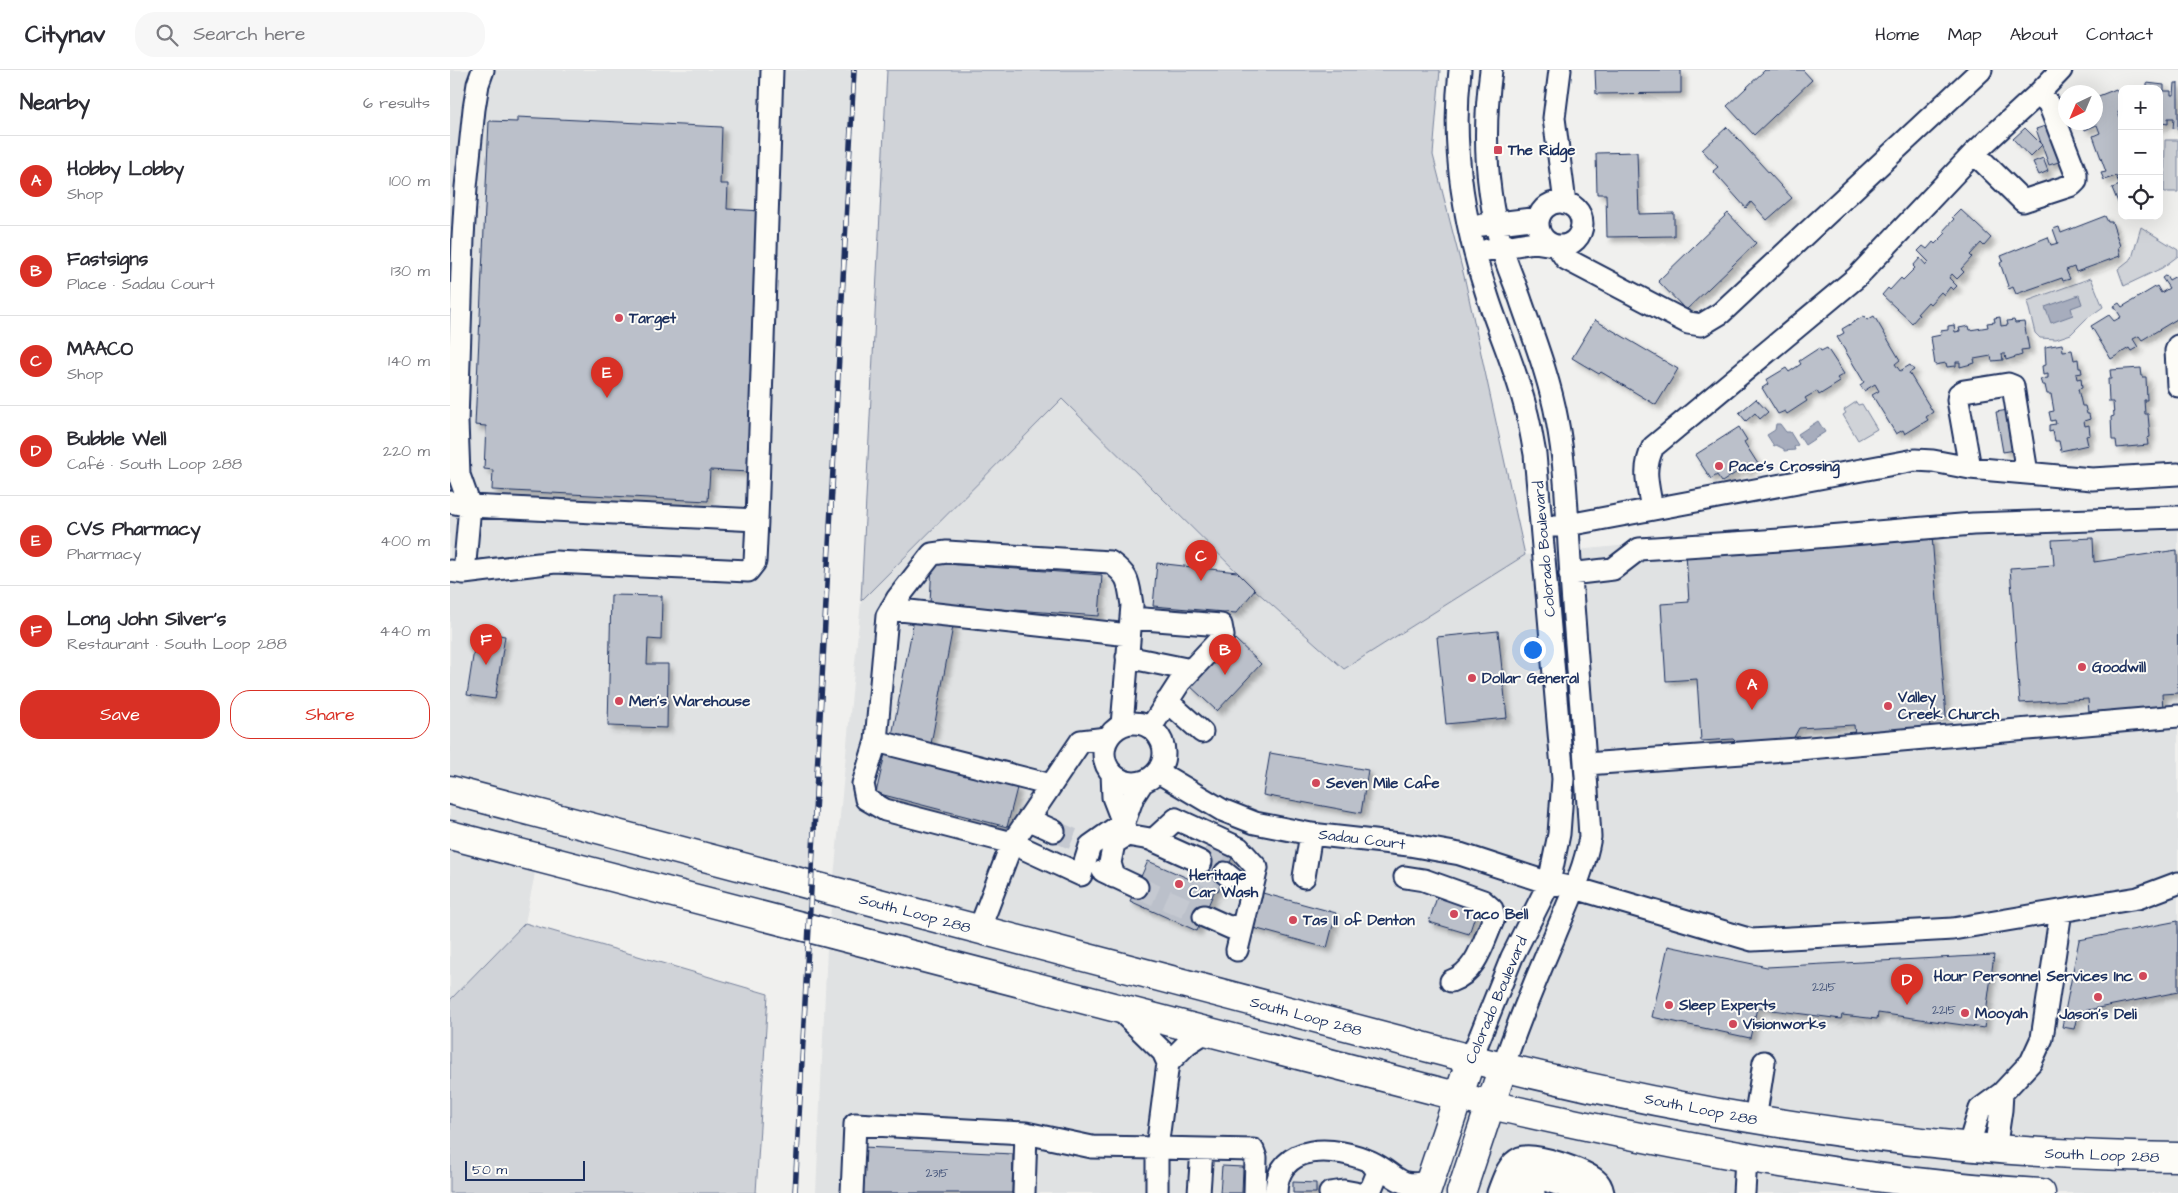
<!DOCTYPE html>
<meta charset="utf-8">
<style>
body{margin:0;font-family:"Architects Daughter",sans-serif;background:#f7f7f7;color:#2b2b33}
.controls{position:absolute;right:15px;top:15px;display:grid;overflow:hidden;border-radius:10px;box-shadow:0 5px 20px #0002}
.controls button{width:45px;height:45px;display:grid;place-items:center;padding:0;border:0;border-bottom:1px solid #e1e1e2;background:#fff;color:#2b2b33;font:25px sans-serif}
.compass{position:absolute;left:1608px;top:15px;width:45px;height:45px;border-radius:50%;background:#fff;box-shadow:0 5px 20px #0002;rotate:224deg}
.scale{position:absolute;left:15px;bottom:12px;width:120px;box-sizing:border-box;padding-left:5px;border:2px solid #1b2f5e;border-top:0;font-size:14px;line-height:18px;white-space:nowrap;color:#1b2f5e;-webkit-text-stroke:4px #fdfcf7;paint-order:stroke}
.you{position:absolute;left:1082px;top:579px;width:18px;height:18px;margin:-12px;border:4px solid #fff;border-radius:50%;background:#1a73e8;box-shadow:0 0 0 8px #1a73e833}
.badge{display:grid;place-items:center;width:32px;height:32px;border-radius:50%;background:#d93025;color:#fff;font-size:16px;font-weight:700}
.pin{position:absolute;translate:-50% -41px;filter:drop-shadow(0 1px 2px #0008)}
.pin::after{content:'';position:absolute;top:26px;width:18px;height:15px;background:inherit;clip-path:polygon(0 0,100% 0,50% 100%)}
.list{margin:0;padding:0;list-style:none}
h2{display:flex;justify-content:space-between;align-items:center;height:65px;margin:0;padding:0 20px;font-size:21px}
h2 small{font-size:16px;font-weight:400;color:#7c7c81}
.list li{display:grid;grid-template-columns:32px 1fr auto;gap:15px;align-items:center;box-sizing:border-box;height:90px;padding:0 20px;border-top:1px solid #e1e1e2}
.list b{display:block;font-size:19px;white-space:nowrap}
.list p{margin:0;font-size:16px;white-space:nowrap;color:#7c7c81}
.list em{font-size:16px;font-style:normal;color:#7c7c81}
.actions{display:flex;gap:10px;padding:15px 20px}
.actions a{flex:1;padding:11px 0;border:1px solid #d93025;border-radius:20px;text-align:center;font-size:18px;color:#d93025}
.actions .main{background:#d93025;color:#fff}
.icon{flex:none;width:28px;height:28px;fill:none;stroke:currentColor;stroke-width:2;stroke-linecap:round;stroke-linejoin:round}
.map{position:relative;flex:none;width:1728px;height:1123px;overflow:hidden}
header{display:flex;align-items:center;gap:30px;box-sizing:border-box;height:70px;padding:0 25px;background:#fff;border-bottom:1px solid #e1e1e2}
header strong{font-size:24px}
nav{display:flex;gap:28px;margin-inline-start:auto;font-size:18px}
.search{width:350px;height:45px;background:#f7f7f7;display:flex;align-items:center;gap:12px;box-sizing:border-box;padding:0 18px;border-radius:20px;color:#7c7c81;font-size:19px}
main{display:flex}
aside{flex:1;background:#fff}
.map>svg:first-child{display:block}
.built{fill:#e0e2e3}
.green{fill:#d0d3d8;stroke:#76819b}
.water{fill:#a7adbd;stroke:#6f7b97}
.building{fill:#bbc0ca;stroke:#1b2f5e;filter:url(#shadow)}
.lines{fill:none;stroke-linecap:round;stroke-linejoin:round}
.minor-tunnel{stroke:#c5c9d1;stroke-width:21;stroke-dasharray:21 11;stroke-linecap:butt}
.minor-casing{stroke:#1b2f5e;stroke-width:25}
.major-casing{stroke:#1b2f5e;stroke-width:31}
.highway-casing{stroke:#1b2f5e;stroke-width:31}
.minor{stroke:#fdfcf7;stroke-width:21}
.major{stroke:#fdfcf7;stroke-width:28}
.highway{stroke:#fdfcf7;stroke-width:28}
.rail-casing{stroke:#1b2f5e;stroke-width:5.5}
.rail{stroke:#fdfcf7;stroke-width:4;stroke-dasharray:11;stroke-linecap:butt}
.poi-dot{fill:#d1495b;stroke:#fdfcf7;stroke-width:2}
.labels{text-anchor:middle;stroke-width:4;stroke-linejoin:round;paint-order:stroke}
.number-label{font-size:12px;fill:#435379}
.poi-label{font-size:15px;font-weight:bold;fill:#1b2f5e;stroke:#fdfcf7;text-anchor:start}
.street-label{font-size:15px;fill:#1b2f5e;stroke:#fdfcf7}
</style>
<header>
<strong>Citynav</strong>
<div class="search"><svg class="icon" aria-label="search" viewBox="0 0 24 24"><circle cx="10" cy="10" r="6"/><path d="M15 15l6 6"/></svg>Search here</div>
<nav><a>Home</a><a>Map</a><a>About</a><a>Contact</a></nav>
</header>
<main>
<aside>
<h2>Nearby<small>6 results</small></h2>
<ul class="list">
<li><span class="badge">A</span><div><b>Hobby Lobby</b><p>Shop</p></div><em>100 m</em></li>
<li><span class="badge">B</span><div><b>Fastsigns</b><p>Place · Sadau Court</p></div><em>130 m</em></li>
<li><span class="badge">C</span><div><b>MAACO</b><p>Shop</p></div><em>140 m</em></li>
<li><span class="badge">D</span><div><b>Bubble Well</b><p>Café · South Loop 288</p></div><em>220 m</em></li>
<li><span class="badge">E</span><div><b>CVS Pharmacy</b><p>Pharmacy</p></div><em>400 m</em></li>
<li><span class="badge">F</span><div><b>Long John Silver's</b><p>Restaurant · South Loop 288</p></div><em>440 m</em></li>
</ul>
<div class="actions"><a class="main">Save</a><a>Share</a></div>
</aside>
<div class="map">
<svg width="1728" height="1123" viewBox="0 0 1728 1123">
<defs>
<filter id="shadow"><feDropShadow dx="4.5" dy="4.5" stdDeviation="2.5" flood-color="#0004"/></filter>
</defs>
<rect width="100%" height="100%" fill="#f0f0ee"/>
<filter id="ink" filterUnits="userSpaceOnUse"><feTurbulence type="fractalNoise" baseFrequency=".02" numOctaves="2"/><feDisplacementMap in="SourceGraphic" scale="10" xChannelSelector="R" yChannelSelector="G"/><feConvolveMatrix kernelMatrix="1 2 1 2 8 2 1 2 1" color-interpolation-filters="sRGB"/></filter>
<g filter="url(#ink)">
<path class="built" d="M0 0H404L363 816 359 858 88 788 75 853 0 930Z
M612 329 805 520 894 599 1075 485 1511 443 1669 438 1728 433V1123H366L377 878 411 531Z"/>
<path class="green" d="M437 0H990L983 85 1015 210 1075 485 894 599 805 520 612 329 411 531Z
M1715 70H1728V122H1714Z
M1691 157 1728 180V186L1712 198 1674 216 1668 199 1682 188Z
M1641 208 1653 237 1636 249 1621 264 1606 269 1590 268 1585 263 1577 231Z
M1406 332 1408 335 1412 334 1427 359 1408 370 1393 345 1396 343 1394 340Z
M75 853 318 924 306 1123H0V930Z"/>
<path class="water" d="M1629 225 1632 234 1621 238 1623 245 1601 253 1595 237Z
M1368 351 1375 362 1355 375 1348 364Z
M1326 354H1330L1336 362H1340L1348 375 1344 377 1345 380 1334 381V379L1326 375 1324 376 1317 365 1325 360Z"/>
<path class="building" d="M1145 0H1231V23L1146 24Z
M1315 0H1353L1362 10 1304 65 1277 36Z
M1697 13 1714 15V21H1721V25H1724L1725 13H1728V59L1723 58 1724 48H1718V54L1712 53 1711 58H1709V19H1697Z
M1666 19 1672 33V41L1668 42 1670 48H1672V137H1670L1662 118 1670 115 1666 106 1654 110 1651 103 1656 102 1643 66 1650 63 1647 55 1635 60 1632 52H1646V27Z
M67 47 272 57 270 114H278L277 139 312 141 300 402 260 400 258 431 42 420 43 400 34 399 36 356 25 355 39 51 67 52Z
M1598 55 1612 91 1599 95 1586 59Z
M1277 57 1342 128 1317 150 1301 132 1296 138 1263 101 1268 97 1252 80Z
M1575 58 1592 75 1580 87 1563 69Z
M1187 82 1189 144 1224 143V166L1157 167 1156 124H1147L1146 83Z
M1593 88 1598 101 1589 105 1583 92Z
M1510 139 1541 168 1534 176 1531 173 1520 185 1522 187 1511 199 1514 202 1507 209 1502 204 1499 208 1507 216 1503 220 1500 217 1494 225 1491 222 1480 234 1478 232 1467 244 1469 245 1462 253 1432 225 1438 218 1440 220 1451 208 1453 210 1465 198 1463 196 1470 188 1476 195 1479 192 1468 181 1473 176 1477 179 1483 172 1485 174 1496 163 1493 161 1504 149 1502 147Z
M1278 143 1306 173 1236 240 1208 211Z
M1655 146 1658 152H1662L1670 176 1668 177 1670 186 1626 202 1624 197 1616 200 1620 209 1613 211 1612 208 1566 224 1563 217 1559 219 1550 193 1553 191 1551 186 1598 167 1601 175 1608 173 1603 159 1609 157 1611 163Z
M1716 205 1719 210 1728 205V251L1727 249 1692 270 1689 266 1683 269 1688 277 1681 281 1679 278 1661 289 1641 256 1659 245 1664 251 1671 247 1664 236 1669 233 1672 237 1707 216 1711 223 1719 218 1712 208Z
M1414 246 1417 250 1424 246 1450 290 1445 294 1450 301 1460 295 1464 300 1459 303 1483 342 1476 347 1478 350 1455 364 1453 360 1446 364 1422 325 1429 321 1425 314 1414 321 1410 315 1414 312 1387 267 1394 263 1392 259Z
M1550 247 1551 256 1558 255 1557 251 1564 250 1565 253 1574 252 1579 279 1571 280 1572 285 1556 290 1555 284H1552L1553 290 1542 291 1541 286 1524 289 1525 293 1510 297V292H1506V296L1497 297 1496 293 1485 295 1481 267 1491 265 1490 261 1498 260V256L1504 255 1505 262 1510 261 1509 258 1519 256 1520 260 1538 257 1537 253 1545 252 1544 248Z
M1145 250 1228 299 1206 335 1151 302 1149 304 1122 288Z
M1612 274 1613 281 1622 280 1624 290 1628 289 1629 298H1631L1632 303 1626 304 1627 309 1631 308 1632 318 1628 319 1632 336H1635L1637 344H1639L1640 349 1634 351 1635 356 1639 355 1640 365 1636 366 1638 375 1611 381 1609 371H1605L1603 361 1599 362V355L1606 354 1605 350 1601 351 1599 342 1604 341 1601 324H1597L1595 315H1592L1590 309 1598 308V304L1593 305 1592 296 1596 295 1595 277Z
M1369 278 1371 281 1377 278 1394 304 1387 308 1390 312 1369 325 1367 321 1355 328 1357 331 1337 344 1335 341 1328 344 1312 318 1318 314 1316 310 1336 298 1339 302 1351 294 1349 291Z
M1691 298 1692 307H1696L1697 330H1694L1695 344H1698L1700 367 1697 368 1698 375 1667 378 1666 370H1662L1661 347 1664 346 1663 332H1659L1658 309H1661L1660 300Z
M1306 329 1318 342 1310 349 1305 343 1296 351 1289 343Z
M1558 340 1565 380 1553 382 1546 342Z
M1289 357 1297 370 1294 372 1308 394 1295 402 1293 398 1272 412 1267 405 1261 409 1245 385Z
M1482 466 1496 647 1479 648 1480 660 1405 666 1404 655 1349 658 1343 669 1291 677 1283 669 1251 671 1247 609 1216 611 1211 534 1239 532 1236 483Z
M1643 468 1644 492 1727 480 1728 623 1712 624 1713 640 1639 644 1638 629 1570 633 1560 498 1604 495 1602 470Z
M482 493 652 505 649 546 480 534Z
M707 493 787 502 805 520 786 543 703 536Z
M161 525 212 526 211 570 198 569 197 594H218L217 658 158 656Z
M465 544 504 551 481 674 442 666Z
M27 561 55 566 45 629 17 625Z
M1048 561 1057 648 996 654 987 567Z
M784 568 811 594 767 641 739 615Z
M820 683 918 700 911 743 813 725Z
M435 684 567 718 557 757 426 723Z
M759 772 784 783 768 821 765 820 747 861 680 831 698 791 742 810Z
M809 822 886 843 877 878 800 857Z
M988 824 1028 837 1019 864 979 852Z
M1728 851V922L1628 942 1624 959 1612 957 1629 870Z
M1218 876 1317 897 1544 885 1534 958 1428 943 1427 949 1392 945 1391 949 1307 938 1300 968 1202 947Z
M413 1077 563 1084 562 1123H411Z
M772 1096 793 1097 792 1123H770Z
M843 1112 866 1113V1123H843Z"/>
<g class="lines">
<path class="minor-tunnel" d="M604 761 623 769
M754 782 780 793
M747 801 772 812
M687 817 754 846"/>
<g class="minor-casing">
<path id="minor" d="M1010 0C1001 77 1014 155 1038 228 1050 265 1067 302 1076 340 1080 354 1082 369 1085 384L1113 709 1109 764 1099 813 1062 887 1021 989
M1041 0C1033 60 1035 120 1052 178 1057 197 1066 215 1072 234 1085 271 1100 311 1107 350 1117 402 1117 453 1121 506 1127 593 1135 680 1140 767 1134 802 1118 833 1105 865 1086 909 1068 952 1053 997
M1110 0 1104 48 1115 133
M1524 83 1573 131 1622 115 1626 111V104L1599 34 1589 23
M1088 154a22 22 0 1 1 44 0a22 22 0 1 1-44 0Z
M1032 155 1089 148
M1107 176 1116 189 1238 253 1251 255 1271 243 1531 0
M1037 180 1084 172 1103 175
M1728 276 1726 281 1728 316
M1520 398 1508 330 1509 324 1514 321 1558 314 1563 316 1577 403
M0 432 20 436 307 450 305 492 298 501 105 492 14 503 0 501
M1202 439C1198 415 1192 400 1203 377L1407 207 1524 83 1589 23 1611 0
M307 450 322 0
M1105 456 1118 455 1465 390 1483 391 1520 398 1642 409 1728 404
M14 503 20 436 9 405 7 352 13 168 16 117 24 39 28 14 33 0
M1120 504 1163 499 1189 479 1330 470 1523 454 1728 447
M441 539 679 565
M681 548 771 555 773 566 730 612 701 657
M677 587 741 600
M717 631 752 662
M654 683a30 30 0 1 1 60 0a30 30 0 1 1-60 0Z
M426 671 413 714 416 729 435 740 562 773 631 805 640 776 674 752 683 727 692 713
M1136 694 1348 679 1728 646
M708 702 772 740 805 753 861 764 959 775 1010 784 1099 813 1125 818 1302 870 1503 859 1688 828 1728 813
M662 703 663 727 675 758
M601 715 426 671 437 546 447 529 482 484 497 482 660 492C680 507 678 511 682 535L672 655
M578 749 604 761
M703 770 726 749 789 778 807 798 787 880
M653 801 687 817
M775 803 801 824
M664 807 660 793 664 773 677 765 700 769 751 792
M854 807 861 764
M955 807 974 810 1033 831 1042 839 1044 848C1033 872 1027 902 1001 911
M754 846 781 858 793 853
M529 860 562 773 631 671 657 668
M669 939 713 982 718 993 707 1078 803 1080 806 1088 805 1123
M718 993 737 974 757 961
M1305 1050 1314 992
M1518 1078 1530 1039 1552 1023 1581 992 1592 968 1611 841
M1545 1080 1551 1040 1552 1023
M1051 1116 1066 1107 1081 1105 1133 1123
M402 1123 405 1054 576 1063 642 1077 707 1078V1123
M574 1123 576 1063
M749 1123 752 1079
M826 1123C827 1071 887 1076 921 1092
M880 1123 894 1121 905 1123
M914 1123 921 1119 928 1102 921 1092C948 1105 947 1120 981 1111
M1048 1123C1053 1110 1057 1094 1070 1088 1084 1082 1134 1100 1146 1110 1150 1113 1152 1118 1153 1123
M1052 1123 1068 1119 1084 1123
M1294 1123 1296 1088"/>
</g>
<g class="major-casing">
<path id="major" d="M976 1123 1021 989
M1011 1123 1053 997"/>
</g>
<g class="highway-casing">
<path id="highway" d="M0 720 1021 989C1251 1048 1490 1085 1728 1087
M0 765 1041 1035C1222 1076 1405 1112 1591 1123"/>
</g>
<use href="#minor" class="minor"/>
<use href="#major" class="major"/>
<use href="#highway" class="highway"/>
<g class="rail-casing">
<path id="rail" d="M345 1123 404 0"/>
</g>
<use href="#rail" class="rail"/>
</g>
</g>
<g class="poi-dot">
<rect x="1043" y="75" width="10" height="10" rx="2.5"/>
<circle cx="169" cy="248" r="5"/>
<circle cx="1269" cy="396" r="5"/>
<circle cx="1632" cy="597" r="5"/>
<circle cx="1022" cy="608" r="5"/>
<circle cx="169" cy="631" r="5"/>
<circle cx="1438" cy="636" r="5"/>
<circle cx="866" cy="713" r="5"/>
<circle cx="729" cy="814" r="5"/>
<circle cx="1004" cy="844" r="5"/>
<circle cx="843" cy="850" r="5"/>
<circle cx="1693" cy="906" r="5"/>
<circle cx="1648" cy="927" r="5"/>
<circle cx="1219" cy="935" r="5"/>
<circle cx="1515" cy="943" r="5"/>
<circle cx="1283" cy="954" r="5"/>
</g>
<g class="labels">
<g class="number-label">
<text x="1374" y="921">2215</text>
<text x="1494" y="944">2215</text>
<text x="487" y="1107">2315</text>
</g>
<g class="poi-label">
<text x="1058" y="85">The Ridge</text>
<text x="179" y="253">Target</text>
<text x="1279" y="401">Pace's Crossing</text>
<text x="1642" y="602">Goodwill</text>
<text x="1032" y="613">Dollar General</text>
<text x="1448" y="632">Valley<tspan x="1448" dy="17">Creek Church</tspan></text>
<text x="179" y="636">Men's Warehouse</text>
<text x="876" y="718">Seven Mile Cafe</text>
<text x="739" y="810">Heritage<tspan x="739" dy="17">Car Wash</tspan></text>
<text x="1014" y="849">Taco Bell</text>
<text x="853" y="855">Tas II of Denton</text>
<text x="1683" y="911" text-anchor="end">Hour Personnel Services Inc</text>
<text x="1229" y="940">Sleep Experts</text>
<text x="1525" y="948">Mooyah</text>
<text x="1648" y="949" text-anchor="middle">Jason's Deli</text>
<text x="1293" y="959">Visionworks</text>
</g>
<g class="street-label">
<text transform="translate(1094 479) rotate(-95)" y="5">Colorado Boulevard</text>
<text transform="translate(912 769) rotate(7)" y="5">Sadau Court</text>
<text transform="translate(465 843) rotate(15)" y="5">South Loop 288</text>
<text transform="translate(1046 930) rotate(-67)" y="5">Colorado Boulevard</text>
<text transform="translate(856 946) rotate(15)" y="5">South Loop 288</text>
<text transform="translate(1251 1039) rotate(11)" y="5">South Loop 288</text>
<text transform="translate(1652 1085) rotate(2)" y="5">South Loop 288</text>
</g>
</g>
</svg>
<div class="controls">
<button>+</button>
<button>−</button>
<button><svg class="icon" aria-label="locate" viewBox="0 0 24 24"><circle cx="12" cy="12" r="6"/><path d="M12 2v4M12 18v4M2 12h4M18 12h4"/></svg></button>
</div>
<svg class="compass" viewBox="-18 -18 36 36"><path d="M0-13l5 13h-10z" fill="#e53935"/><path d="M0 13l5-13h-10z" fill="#7c7c81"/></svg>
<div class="scale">50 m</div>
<div class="you"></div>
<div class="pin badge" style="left:1302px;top:640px">A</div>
<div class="pin badge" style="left:775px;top:605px">B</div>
<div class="pin badge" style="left:751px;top:511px">C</div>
<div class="pin badge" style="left:1457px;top:935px">D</div>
<div class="pin badge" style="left:157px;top:328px">E</div>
<div class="pin badge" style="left:36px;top:595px">F</div>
</div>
</main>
